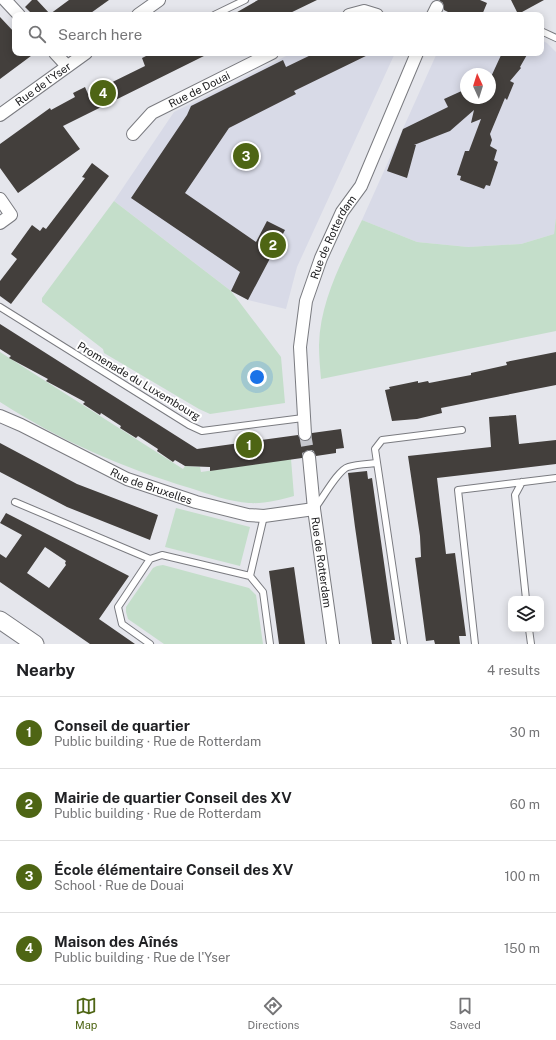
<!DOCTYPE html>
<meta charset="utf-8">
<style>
body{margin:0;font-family:"Public Sans",sans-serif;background:#f6f6f6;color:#202124}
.controls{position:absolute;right:12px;bottom:12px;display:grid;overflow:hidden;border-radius:8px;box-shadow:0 2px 10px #0003}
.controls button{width:36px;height:36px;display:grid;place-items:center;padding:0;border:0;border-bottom:1px solid #e0e0e0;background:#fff;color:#202124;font:20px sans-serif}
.compass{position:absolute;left:460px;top:68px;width:36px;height:36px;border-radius:50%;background:#fff;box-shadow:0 2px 10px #0003;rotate:356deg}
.you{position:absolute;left:257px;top:377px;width:14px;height:14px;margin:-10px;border:3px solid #fff;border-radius:50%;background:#1a73e8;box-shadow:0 0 0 6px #1a73e833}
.badge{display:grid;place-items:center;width:26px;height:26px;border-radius:50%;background:#4e6514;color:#fff;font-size:13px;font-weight:700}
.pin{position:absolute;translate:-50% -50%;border:2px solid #fff;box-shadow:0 1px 4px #0006}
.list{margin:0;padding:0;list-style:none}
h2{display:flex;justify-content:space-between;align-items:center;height:52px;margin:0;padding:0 16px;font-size:17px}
h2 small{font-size:13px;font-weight:400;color:#757577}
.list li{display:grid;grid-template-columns:26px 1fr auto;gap:12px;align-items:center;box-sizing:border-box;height:72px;padding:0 16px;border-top:1px solid #e0e0e0}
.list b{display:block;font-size:15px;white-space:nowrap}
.list p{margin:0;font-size:13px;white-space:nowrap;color:#757577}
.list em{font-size:13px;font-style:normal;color:#757577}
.icon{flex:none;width:22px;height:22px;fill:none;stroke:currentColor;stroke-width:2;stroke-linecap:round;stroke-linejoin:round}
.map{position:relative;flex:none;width:556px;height:644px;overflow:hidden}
.search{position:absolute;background:#fff;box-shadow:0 2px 10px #0003;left:12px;right:12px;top:12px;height:44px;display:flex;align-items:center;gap:10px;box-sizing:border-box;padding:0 14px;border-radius:8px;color:#757577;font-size:15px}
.sheet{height:340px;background:#fff}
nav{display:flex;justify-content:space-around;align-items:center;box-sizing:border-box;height:56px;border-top:1px solid #e0e0e0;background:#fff;font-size:11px;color:#757577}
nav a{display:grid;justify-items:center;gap:2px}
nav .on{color:#4e6514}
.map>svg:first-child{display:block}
.built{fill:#d8dae7;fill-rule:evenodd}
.green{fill:#c4deca}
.building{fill:#433f3c;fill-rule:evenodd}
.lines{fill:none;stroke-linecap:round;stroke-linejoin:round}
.minor-tunnel{stroke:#c6c7cd;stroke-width:12;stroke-dasharray:12 6;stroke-linecap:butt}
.service-casing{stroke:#7a7b80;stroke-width:8}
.minor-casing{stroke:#7a7b80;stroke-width:14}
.secondary-casing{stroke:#7a7b80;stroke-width:19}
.service{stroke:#fff;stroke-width:6}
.minor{stroke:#fff;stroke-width:12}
.secondary{stroke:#fff;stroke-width:17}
.labels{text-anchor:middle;stroke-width:4;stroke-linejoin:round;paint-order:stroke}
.street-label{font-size:11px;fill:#19191b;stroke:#fff}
</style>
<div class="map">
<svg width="556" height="644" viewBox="0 0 556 644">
<rect width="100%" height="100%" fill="#e5e6ec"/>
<path class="built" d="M541 40 547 43 556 52V217L554 234 521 244 468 247 417 242 362 220 437 53H541ZM466 74H490V98H466Z
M292 53H395L297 267 286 309 248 300 231 291 114 201 174 112Z"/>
<path class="green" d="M114 201 231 291 281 357 285 403 210 414 199 409 104 353 103 349 42 302V298Z
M556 217V331L321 379C320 368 319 356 319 345 320 300 343 259 362 220L417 242 468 247 521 244 554 234Z
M0 352 183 469 185 466 200 467 201 472 291 459 294 496C281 500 263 504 249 503 231 502 208 494 190 488 123 468 59 440 0 402Z
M176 508 250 527 240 566 165 547Z
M163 565 249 588 256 595 263 644H164L128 619 126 612V607L153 568 157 566Z"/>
<path class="building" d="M32 0H37L50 14 69 0H109L88 15H33L25 7Z
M258 0H317L286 15H232Z
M439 0H480L487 3 482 15H454L444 10 443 3Z
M511 0H544L522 12H517Z
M0 17 15 33V53H35L0 79Z
M152 53H210L63 126 80 149 18 193 0 168V144L50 108 51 110 75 97 73 93 85 87 88 94 145 66 142 58Z
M315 53H372L294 91 296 94 229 128 185 193 256 242 267 221 285 230 248 300 231 291 240 272 131 198 187 115 191 106 283 60 286 67Z
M502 53H528L520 67 521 68 510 81 514 83 507 100 505 98 490 134 492 140 490 146 497 150 494 160 498 162 490 186 486 185 484 189 460 180 461 176 457 175 465 151H469L481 119 471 123 474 110 450 131 414 145H416L407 178 387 171 403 129 448 107 444 99 466 89V98H490V79Z
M92 163 109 176 11 304 0 296V281L17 259 11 254 32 225 40 231 43 227 46 229 85 178 82 177Z
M0 324 197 449 298 435 301 440 306 441 311 438 312 433 341 429 344 448 336 449V453L316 456 312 450H308L302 454V458L210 471V467L185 466 175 460 173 462 157 451 158 449 138 436 136 438 120 428 121 426 101 413 100 415 83 404 85 402 46 381 48 379 9 358 11 356 0 349Z
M556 352V385L441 408 442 413 417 419 392 421 385 390 390 389 389 387 418 381V383L428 381 429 383 471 375V373L507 365 506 362Z
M516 415 519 444 556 440V464L437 478 446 554 455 553 466 636H459L460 644H435L434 640 426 641 415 558 421 557 420 536 408 456 491 447 489 417Z
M0 443 77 484 158 515 150 540 67 507 0 472Z
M367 471 368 479 372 478 390 605 395 640H391L392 644H372L355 527 348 473Z
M6 513 129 576 99 619 135 644H90L0 582V554L6 558 22 535 0 523ZM45 547 66 561 65 563 66 565 49 588 27 573Z
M294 567 305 644H279L269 571Z"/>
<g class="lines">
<path class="minor-tunnel" d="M305 434 309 457"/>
<g class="service-casing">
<path id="service" d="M214 15 245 0
M541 31 556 38
M0 307 189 425 202 431 303 418
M522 482 515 495 526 599
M15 502 150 559 162 555 250 576 264 516
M315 508C323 498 338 470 348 467 357 464 368 464 377 463
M150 559 118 607 122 624 150 644
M250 576 263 592 270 644
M529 629 531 644
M404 644 375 449 382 440 462 430
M475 644 458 490 556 478"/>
</g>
<g class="minor-casing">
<g id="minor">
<path d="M5 0 19 15"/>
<path d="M138 15 159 0"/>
<path d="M349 15 364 11 377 15"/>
<path d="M433 15 437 7"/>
<path d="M55 53 67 66"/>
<path id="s1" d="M0 115 86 53"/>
<path id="s2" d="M133 134 152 113 272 53"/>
<path d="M0 199 11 215 0 223"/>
<path id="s3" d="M0 416 21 425 127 479 196 502 248 515 264 516 314 509"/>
<path id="s4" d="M305 434 300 347 306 301 321 258 342 212 361 186 417 53"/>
<path id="s5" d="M309 457 314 509 333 644"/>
</g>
</g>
<g class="secondary-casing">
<path id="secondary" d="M0 620 35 644"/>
</g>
<use href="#service" class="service"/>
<use href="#minor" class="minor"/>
<use href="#secondary" class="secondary"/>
</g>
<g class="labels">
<g class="street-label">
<text dy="4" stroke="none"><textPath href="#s1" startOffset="53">Rue de l'Yser</textPath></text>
<text dy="4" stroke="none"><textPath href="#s2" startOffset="81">Rue de Douai</textPath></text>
<text dy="4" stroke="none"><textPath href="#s4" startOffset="203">Rue de Rotterdam</textPath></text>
<text transform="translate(139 381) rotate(31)" y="4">Promenade du Luxembourg</text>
<text dy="4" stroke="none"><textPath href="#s3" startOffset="167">Rue de Bruxelles</textPath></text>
<text dy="4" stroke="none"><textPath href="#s5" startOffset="106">Rue de Rotterdam</textPath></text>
</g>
</g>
</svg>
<div class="controls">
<button><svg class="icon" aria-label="layers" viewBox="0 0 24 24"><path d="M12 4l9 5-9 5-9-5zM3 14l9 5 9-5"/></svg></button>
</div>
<svg class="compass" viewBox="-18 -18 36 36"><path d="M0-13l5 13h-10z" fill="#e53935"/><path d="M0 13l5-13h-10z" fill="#757577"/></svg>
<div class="you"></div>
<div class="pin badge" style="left:249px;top:445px">1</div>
<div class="pin badge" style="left:273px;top:245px">2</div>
<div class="pin badge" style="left:246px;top:156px">3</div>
<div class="pin badge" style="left:103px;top:93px">4</div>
<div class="search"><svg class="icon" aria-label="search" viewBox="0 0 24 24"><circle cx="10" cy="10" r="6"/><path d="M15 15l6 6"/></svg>Search here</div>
</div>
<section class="sheet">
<h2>Nearby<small>4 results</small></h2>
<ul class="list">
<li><span class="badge">1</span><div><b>Conseil de quartier</b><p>Public building · Rue de Rotterdam</p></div><em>30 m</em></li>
<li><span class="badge">2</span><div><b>Mairie de quartier Conseil des XV</b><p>Public building · Rue de Rotterdam</p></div><em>60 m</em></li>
<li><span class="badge">3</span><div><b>École élémentaire Conseil des XV</b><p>School · Rue de Douai</p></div><em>100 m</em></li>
<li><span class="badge">4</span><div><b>Maison des Aînés</b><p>Public building · Rue de l'Yser</p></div><em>150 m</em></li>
</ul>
</section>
<nav>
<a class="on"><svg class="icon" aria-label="map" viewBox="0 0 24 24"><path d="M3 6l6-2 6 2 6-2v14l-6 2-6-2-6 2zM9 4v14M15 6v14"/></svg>Map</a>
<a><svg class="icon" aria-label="directions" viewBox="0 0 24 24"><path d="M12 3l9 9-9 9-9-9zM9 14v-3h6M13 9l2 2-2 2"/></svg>Directions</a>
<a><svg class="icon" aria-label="saved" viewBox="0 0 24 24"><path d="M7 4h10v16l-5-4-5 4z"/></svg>Saved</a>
</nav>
